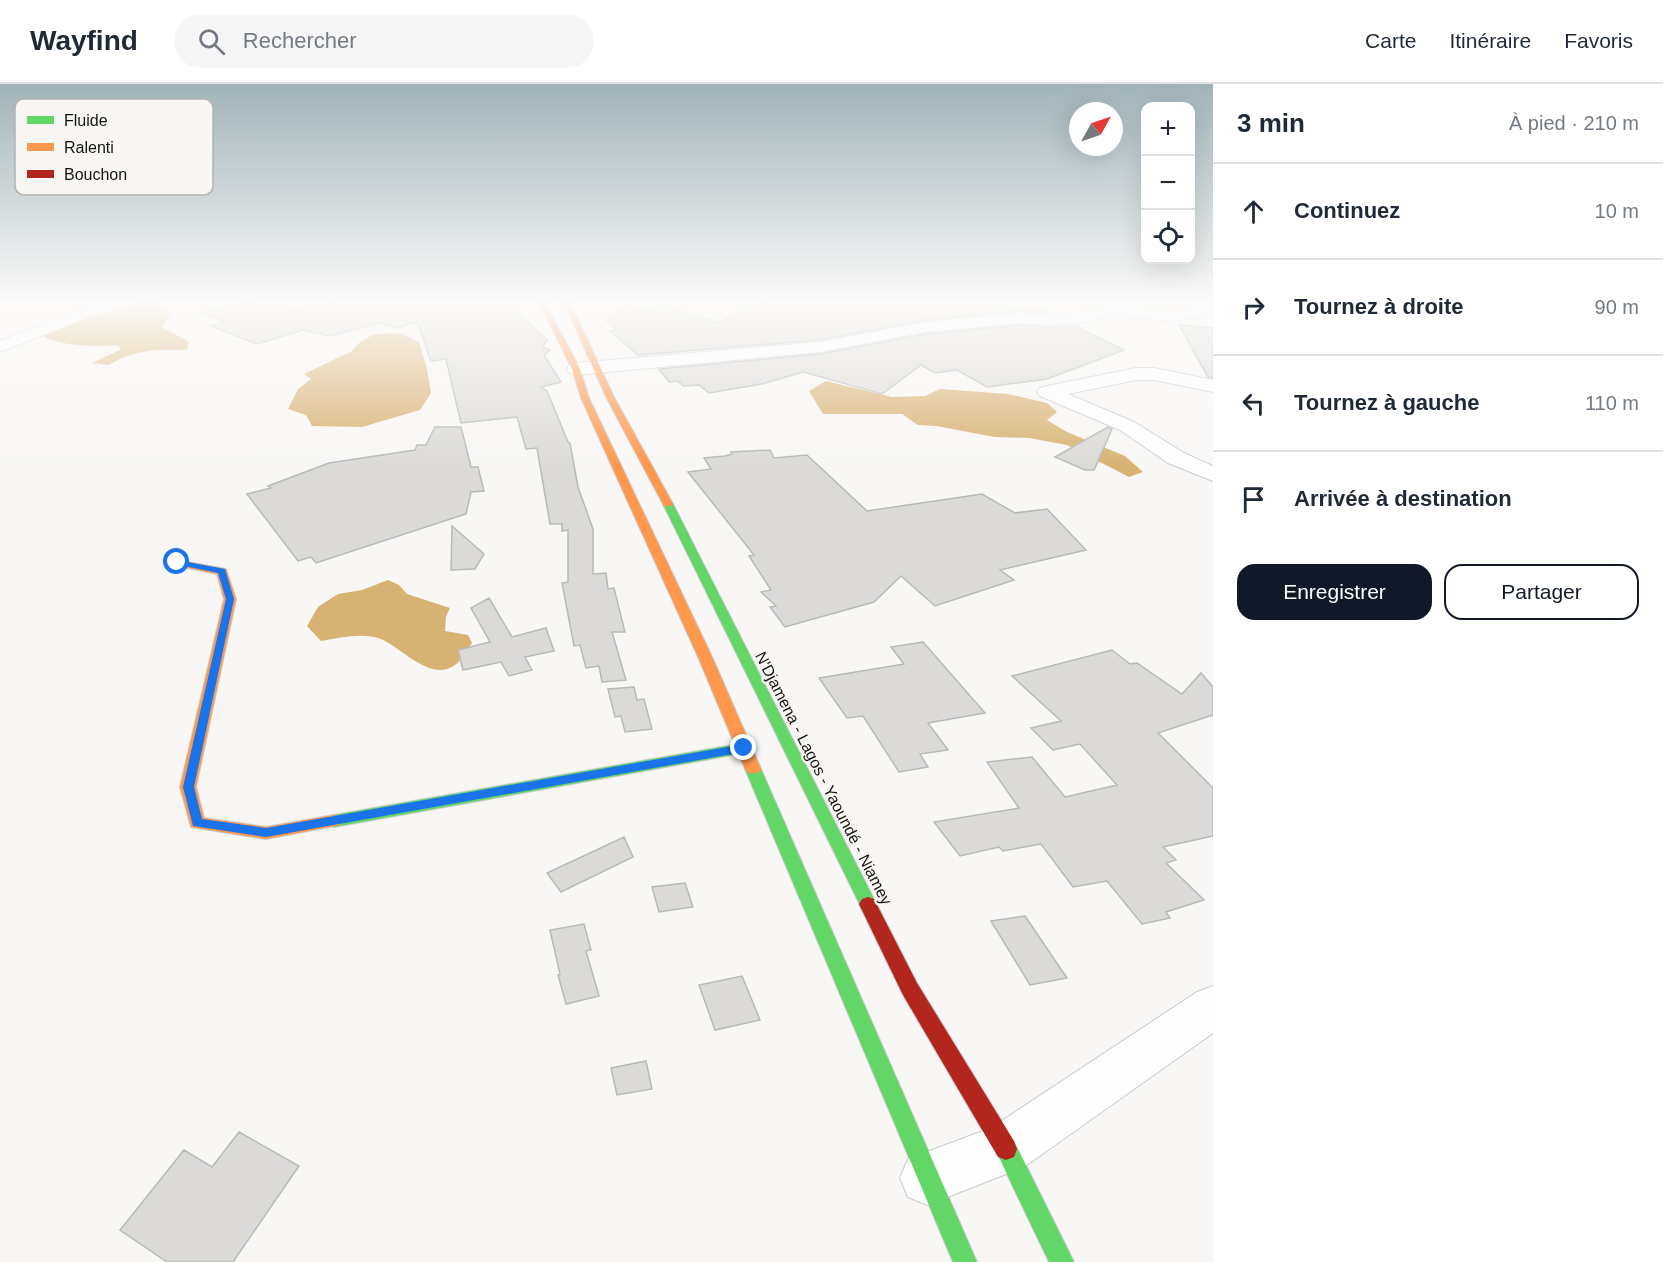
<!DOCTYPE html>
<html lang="fr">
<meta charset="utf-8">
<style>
body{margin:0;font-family:Arial,sans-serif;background:#f6f6f7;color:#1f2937}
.controls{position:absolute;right:18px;top:18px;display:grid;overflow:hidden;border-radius:12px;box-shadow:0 6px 24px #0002}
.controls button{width:54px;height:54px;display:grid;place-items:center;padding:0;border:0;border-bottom:2px solid #e0e1e3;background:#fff;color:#1f2937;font:30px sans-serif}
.compass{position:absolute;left:1069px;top:18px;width:54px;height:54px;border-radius:50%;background:#fff;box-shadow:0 6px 24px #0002;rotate:50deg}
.stop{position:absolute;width:18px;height:18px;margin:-14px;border:4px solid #1a73e8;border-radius:50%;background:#fff}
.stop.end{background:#1a73e8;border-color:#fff;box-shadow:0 2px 6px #0008}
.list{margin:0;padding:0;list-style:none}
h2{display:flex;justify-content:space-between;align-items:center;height:78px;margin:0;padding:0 24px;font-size:26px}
h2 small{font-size:20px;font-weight:400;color:#747a83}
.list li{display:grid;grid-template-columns:39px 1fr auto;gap:18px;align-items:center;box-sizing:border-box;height:96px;padding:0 24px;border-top:2px solid #e0e1e3}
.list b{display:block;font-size:22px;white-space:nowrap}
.list em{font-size:20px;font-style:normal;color:#747a83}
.actions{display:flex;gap:12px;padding:18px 24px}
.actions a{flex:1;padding:14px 0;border:2px solid #111827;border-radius:18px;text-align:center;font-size:21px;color:#111827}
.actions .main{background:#111827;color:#fff}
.icon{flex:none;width:33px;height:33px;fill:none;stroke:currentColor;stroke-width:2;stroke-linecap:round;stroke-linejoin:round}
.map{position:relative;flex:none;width:1213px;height:1178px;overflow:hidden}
header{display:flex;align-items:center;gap:36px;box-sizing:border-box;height:84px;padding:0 30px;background:#fff;border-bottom:2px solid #e0e1e3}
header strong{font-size:28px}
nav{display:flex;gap:33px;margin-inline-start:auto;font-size:21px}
.search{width:420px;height:54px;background:#f6f6f7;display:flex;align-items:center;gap:15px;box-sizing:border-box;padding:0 21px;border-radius:33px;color:#747a83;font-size:22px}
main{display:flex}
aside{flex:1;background:#fff}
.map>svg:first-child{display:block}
.water{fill:#d8b272}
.building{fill:#dbdad9;stroke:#b9b9b7;stroke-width:1.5}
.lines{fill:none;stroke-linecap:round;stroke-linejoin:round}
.street-casing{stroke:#cdccca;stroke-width:2}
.fast-casing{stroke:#cdccca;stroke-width:2}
.slow-casing{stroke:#cdccca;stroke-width:2}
.jam-casing{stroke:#cdccca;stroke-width:2}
.street{fill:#fefefe;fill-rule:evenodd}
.fast{fill:#63d668;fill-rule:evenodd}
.slow{fill:#ff974d;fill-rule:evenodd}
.jam{fill:#b3261e;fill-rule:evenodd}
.route{fill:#1a73e8}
.labels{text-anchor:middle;stroke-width:4.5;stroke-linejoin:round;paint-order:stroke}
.street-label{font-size:16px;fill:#141312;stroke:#f9f7f4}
.key{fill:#f9f7f4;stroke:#b4b3b0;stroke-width:1.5}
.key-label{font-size:16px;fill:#141312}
</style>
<header>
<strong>Wayfind</strong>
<div class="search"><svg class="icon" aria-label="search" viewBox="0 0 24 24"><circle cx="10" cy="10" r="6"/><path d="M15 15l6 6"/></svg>Rechercher</div>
<nav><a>Carte</a><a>Itinéraire</a><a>Favoris</a></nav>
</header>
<main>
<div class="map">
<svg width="1213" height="1178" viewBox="0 0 1213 1178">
<rect width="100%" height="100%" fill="#f8f7f5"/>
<path class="water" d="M134 218H156L155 221 171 230 162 243 189 258 187 266C158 265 134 265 109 281L92 279 120 266 119 261C99 263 55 263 39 249Z
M400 249 419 258 427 285 431 309 420 326 362 343 312 342 306 331 288 325 298 305 311 295 304 290 352 267 360 258 374 250Z
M826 297 892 313 925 312 940 305 1008 310 1047 319 1057 328 1047 336 1067 348 1125 372 1143 388 1129 393 1067 361 1029 354 995 353 936 342 918 341 902 330H823L809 307Z
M388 496 399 501 407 510 450 524 446 532 445 547 468 551 472 559C467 566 462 576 455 581 431 599 401 563 381 555 363 548 338 554 321 557L307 542 318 523 338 510 362 506Z"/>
<path class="building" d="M247 218H254L268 224 279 218H285L294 228 315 220 343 225 329 218H505L547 256 543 263 550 266 544 271 561 298 541 303 547 307 568 358 570 359 578 403 593 445V490L606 489 608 505 614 504 625 548H612L626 596 602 598 599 582 586 584 580 561 574 562 562 499 568 498V446L562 447V440H550L537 364 526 365 517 333 461 339 446 275 431 277 417 238 397 244 379 239 330 252 303 246 257 260 210 242 226 238 200 229Z
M758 218H1026L1048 229 1022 227 926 236 820 256 638 271 610 247 617 246 606 236 624 223 650 227 664 222 719 239Z
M1022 241 1049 243 1075 242 1124 266 1047 295 987 303 957 286 935 289 921 281 882 310 803 288 762 300 709 309 699 301 683 302 678 297 669 298 659 285 820 270 926 250Z
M1179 241 1213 244V294L1208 293Z
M435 343H461L471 383H478L484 407 471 408 466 430 316 479 311 473 298 477 247 410 271 404 268 402 329 379 415 366 417 361H426Z
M1108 343 1112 345 1094 386H1085L1055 373Z
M770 366 774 374 807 371 867 427 982 410 1015 429 1047 425 1086 466 1000 486 1014 496 935 522 901 492 874 518 785 543 770 523 776 522 761 508 771 506 749 472 754 471 688 388 711 385 704 374 725 372 732 370 731 368Z
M452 442 484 470 475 485 451 486Z
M489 514 512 553 546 544 554 567 525 573 532 586 509 592 501 578 463 586 458 566 490 558 471 524Z
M923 558 985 629 928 639 948 666 920 670 928 683 899 688 863 632 847 634 819 594 904 580 891 563Z
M1112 566 1130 580 1137 579 1182 610 1201 589 1213 603V631L1158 649 1213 704V752L1163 763 1176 776 1166 779 1204 816 1166 828 1170 834 1142 840 1107 797 1073 803 1041 760 1003 767 999 763 960 772 934 738 1019 724 987 678 1032 673 1065 713 1117 701 1080 660 1053 666 1031 644 1061 637 1012 592Z
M634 603 637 616 644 615 652 645 625 648 621 632 615 633 608 605Z
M624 753 633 773 561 808 547 789Z
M685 799 693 823 659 828 652 803Z
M1025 832 1067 894 1030 901 991 837Z
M584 840 591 866 586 867 599 912 566 920 558 891 560 890 550 846Z
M742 892 760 936 715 946 699 901Z
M646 977 652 1005 617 1011 611 984Z
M239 1048 299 1082 233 1178H167L120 1146 184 1066 212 1083Z"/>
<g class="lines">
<g class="street-casing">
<path id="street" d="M110 218H136L133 221 89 233 0 268V257L77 227Z
M1213 221V231L1176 237 1113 232 1080 239 1049 241 1022 239 926 248 820 268 576 291 569 289 567 285 569 281 576 279 820 258 926 238 1022 229 1049 231 1080 229 1113 222 1176 227Z
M1136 284H1154L1213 296V308L1154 296H1136L1068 310 1134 338 1184 369 1213 382V397L1168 379 1120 346 1040 312 1037 308 1040 304 1047 302Z
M1213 902V949L1024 1083 927 1121 908 1113 900 1094 908 1075 991 1044 1197 908Z"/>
</g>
<g class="fast-casing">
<path id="fast" d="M668 417 673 420 874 815 877 820 874 825 868 827 862 825 663 420Z
M744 659 749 660 751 664 749 668 334 743 328 741 326 737 328 733 334 731Z
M753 680 758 681 761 685 977 1178H953L745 685 748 681Z
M1006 1054 1014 1057 1074 1178H1049L995 1065 998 1057Z"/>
</g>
<g class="slow-casing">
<path id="slow" d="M539 218H545L580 285 589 314 713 575 761 685 758 689H748L745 685 699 575 581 314 572 285Z
M564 218H570L614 313 673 420 672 422H664L663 420 606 313Z
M177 476 226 485 236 515 196 703 204 734 266 743 334 731 340 733 342 737 340 741 266 755 191 743 180 703 224 515 217 490 173 481 171 479Z"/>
</g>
<g class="jam-casing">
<path id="jam" d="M868 813 874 815 917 899 1014 1057 1017 1065 1014 1073 1006 1076 998 1073 903 911 859 820 862 815Z"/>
</g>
<use href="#street" class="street"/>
<use href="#fast" class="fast"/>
<use href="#slow" class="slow"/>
<use href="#jam" class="jam"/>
</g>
<linearGradient id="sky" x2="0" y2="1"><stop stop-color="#a1b3b9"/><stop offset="0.57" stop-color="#fcfbfa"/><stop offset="1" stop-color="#fcfbfa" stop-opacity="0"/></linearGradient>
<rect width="1213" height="383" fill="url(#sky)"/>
<path class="route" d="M177 476 225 485 234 515 194 703 202 735 266 744 744 660 749 664 744 668 266 753 193 742 183 703 226 515 218 489 174 480 173 478Z"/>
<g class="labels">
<g class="street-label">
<text transform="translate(824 694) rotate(63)" y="6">N'Djamena - Lagos - Yaoundé - Niamey</text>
</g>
</g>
<rect x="15" y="15" width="198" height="96" rx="9" class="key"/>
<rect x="27" y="32" width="27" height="8" fill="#63d668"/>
<rect x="27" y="59" width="27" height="8" fill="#ff974d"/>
<rect x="27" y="86" width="27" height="8" fill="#b3261e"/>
<g class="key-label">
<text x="64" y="42">Fluide</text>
<text x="64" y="69">Ralenti</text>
<text x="64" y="96">Bouchon</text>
</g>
</svg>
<div class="controls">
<button>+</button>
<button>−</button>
<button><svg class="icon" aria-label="locate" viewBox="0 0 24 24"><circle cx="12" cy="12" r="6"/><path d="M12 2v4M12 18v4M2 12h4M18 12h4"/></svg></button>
</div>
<svg class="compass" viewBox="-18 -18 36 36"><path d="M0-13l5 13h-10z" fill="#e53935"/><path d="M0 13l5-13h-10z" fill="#747a83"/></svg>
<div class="stop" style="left:177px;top:478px"></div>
<div class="stop end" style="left:744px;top:664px"></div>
</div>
<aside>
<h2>3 min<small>À pied · 210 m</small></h2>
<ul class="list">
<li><svg class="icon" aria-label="ahead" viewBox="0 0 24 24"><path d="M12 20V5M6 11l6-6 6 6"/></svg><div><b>Continuez</b></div><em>10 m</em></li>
<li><svg class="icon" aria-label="right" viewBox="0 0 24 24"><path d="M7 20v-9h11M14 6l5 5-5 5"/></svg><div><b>Tournez à droite</b></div><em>90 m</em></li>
<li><svg class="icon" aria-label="left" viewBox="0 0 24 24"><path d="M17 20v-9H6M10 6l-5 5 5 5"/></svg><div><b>Tournez à gauche</b></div><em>110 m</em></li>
<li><svg class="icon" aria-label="arrive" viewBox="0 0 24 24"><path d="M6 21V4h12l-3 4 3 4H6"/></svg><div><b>Arrivée à destination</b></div></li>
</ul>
<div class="actions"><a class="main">Enregistrer</a><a>Partager</a></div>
</aside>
</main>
